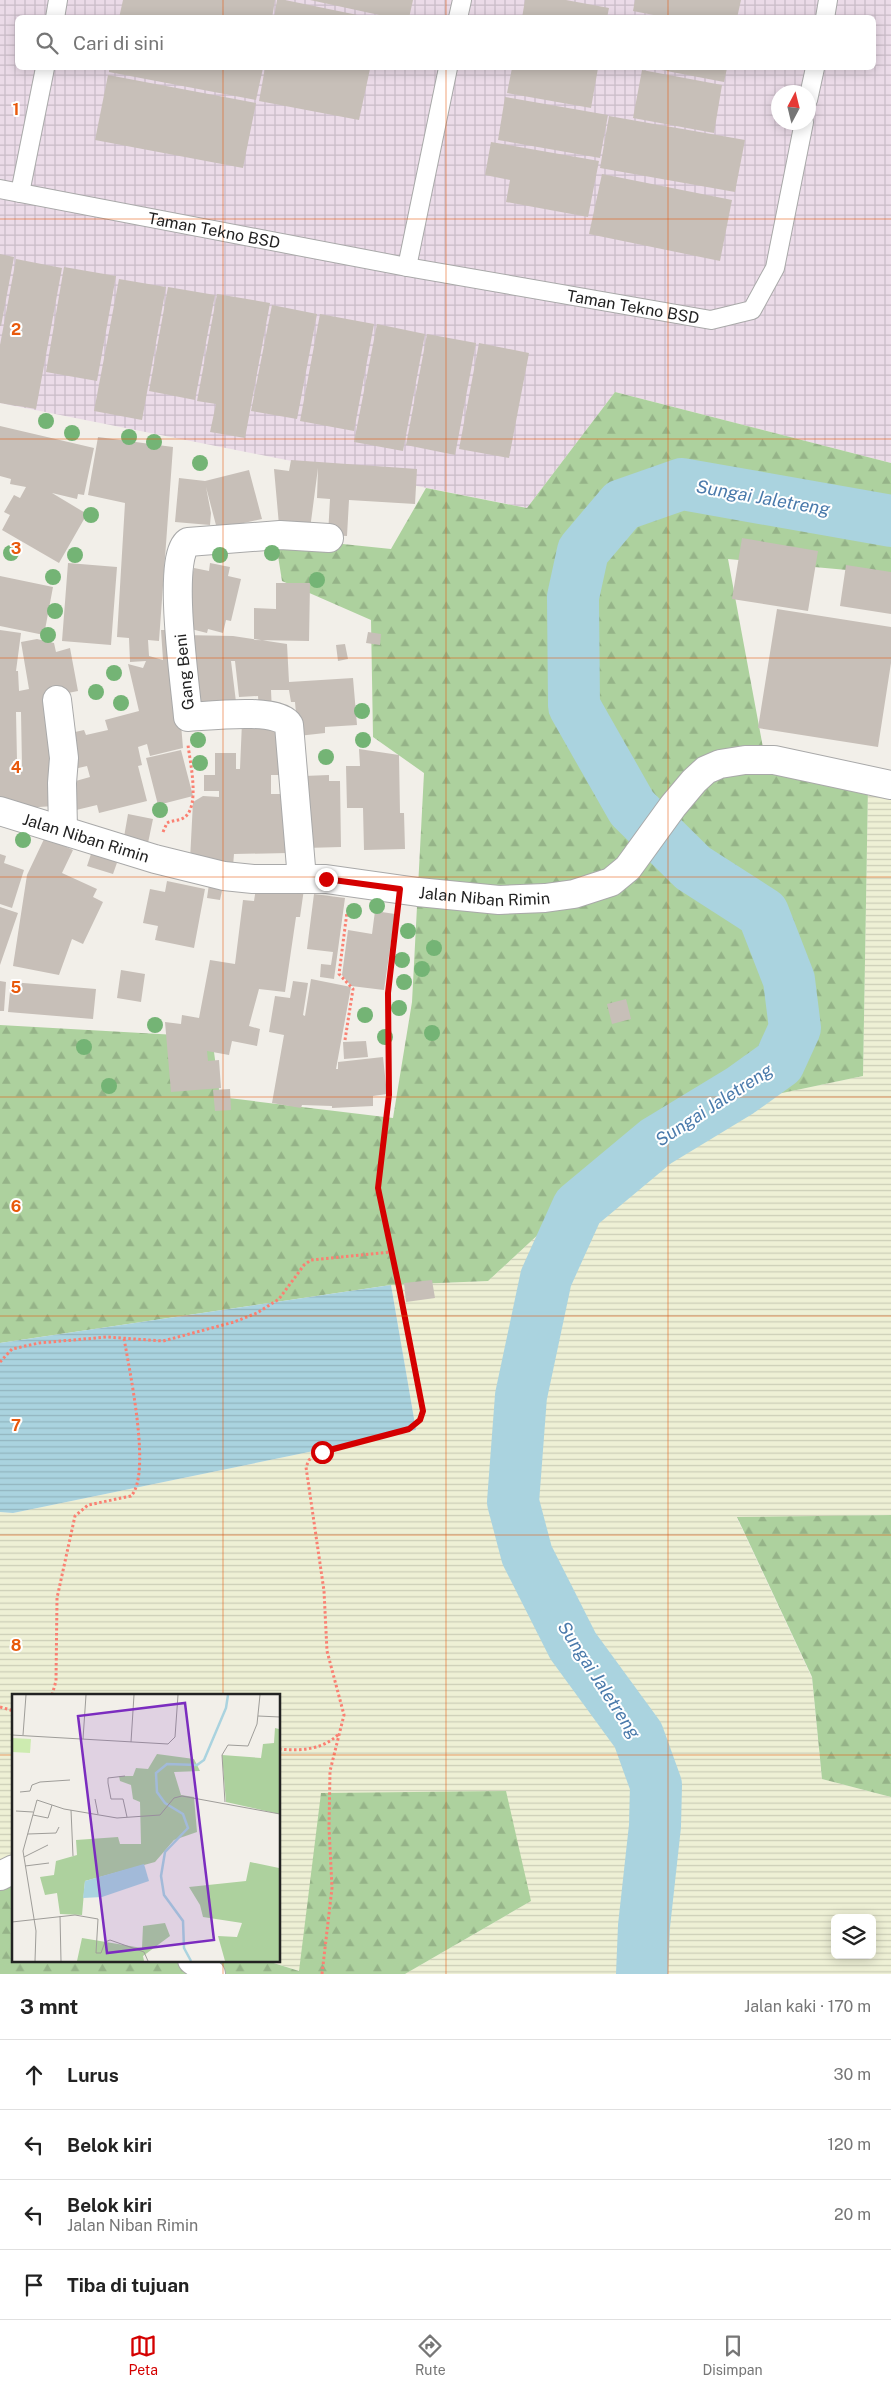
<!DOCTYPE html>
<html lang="id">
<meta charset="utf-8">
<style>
body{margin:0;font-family:"Public Sans",sans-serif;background:#f2f2f2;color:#222}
.controls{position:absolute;right:15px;bottom:15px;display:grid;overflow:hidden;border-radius:8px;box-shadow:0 2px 12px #0003}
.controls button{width:45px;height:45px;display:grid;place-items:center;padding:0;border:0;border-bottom:1px solid #e0e0e0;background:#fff;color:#222;font:25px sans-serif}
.compass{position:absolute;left:771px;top:85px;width:45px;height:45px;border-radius:50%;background:#fff;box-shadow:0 2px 12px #0003;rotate:7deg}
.stop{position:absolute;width:15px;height:15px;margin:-11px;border:4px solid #d40000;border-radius:50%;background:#fff}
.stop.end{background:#d40000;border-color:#fff;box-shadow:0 1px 5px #0008}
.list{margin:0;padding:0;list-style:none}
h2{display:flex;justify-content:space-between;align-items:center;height:65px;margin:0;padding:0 20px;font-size:21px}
h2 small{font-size:16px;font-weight:400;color:#767676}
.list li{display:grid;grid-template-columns:32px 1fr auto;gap:15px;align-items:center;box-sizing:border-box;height:70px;padding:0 20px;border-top:1px solid #e0e0e0}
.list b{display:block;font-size:19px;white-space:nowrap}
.list p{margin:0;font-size:16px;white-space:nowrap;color:#767676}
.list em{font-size:16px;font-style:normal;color:#767676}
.icon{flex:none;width:28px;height:28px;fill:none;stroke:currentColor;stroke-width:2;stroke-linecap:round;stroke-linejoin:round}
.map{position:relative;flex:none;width:891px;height:1974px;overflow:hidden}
.search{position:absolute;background:#fff;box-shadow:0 2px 12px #0003;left:15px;right:15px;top:15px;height:55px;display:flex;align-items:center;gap:12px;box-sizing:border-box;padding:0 18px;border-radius:8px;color:#767676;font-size:19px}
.sheet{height:345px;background:#fff}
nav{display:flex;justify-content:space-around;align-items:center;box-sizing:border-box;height:70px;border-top:1px solid #e0e0e0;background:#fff;font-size:14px;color:#767676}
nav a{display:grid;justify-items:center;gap:2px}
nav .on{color:#d40000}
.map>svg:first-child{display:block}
.industrial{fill:url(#industrial-grid);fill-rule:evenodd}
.farmland{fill:url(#farmland-rules);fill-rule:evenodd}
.forest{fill:url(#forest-firs)}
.water{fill:url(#water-rules)}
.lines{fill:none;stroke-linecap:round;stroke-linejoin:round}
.river{stroke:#aad3df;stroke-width:52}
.building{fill:#c7bfb8;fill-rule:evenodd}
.service-casing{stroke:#a9a9a9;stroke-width:20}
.minor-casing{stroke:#a9a9a9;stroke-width:30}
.path{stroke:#fa8072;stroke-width:3;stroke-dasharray:2.5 2.5;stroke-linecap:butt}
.service{stroke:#fff;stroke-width:18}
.minor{stroke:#fff;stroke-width:28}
.tree{fill:#74b475}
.route{stroke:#d40000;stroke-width:6}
.grid{fill:none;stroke:#e8590c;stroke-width:1;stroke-opacity:0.55}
.labels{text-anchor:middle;stroke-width:4;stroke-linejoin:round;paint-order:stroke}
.street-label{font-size:16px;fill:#222;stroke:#fff}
.water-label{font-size:18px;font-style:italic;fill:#4a7aab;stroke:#fff}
.inset-river{fill:none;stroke:#aad3df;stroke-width:2.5}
.inset-road{fill:none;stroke:#9f9d99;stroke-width:1}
.view{fill:#7b2cbf;fill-opacity:0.15;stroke:#7b2cbf;stroke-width:2.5}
.inset-edge{fill:none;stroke:#222;stroke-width:2.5}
.grid-label{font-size:16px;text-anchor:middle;font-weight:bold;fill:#e8590c;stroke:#fff;stroke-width:4;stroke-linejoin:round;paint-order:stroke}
</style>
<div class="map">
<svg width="891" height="1974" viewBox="0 0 891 1974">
<defs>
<pattern id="industrial-grid" width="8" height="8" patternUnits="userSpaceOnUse" patternTransform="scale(1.25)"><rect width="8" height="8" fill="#ebdbe8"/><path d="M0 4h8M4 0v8" fill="none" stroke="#c9bcc7"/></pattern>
<pattern id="farmland-rules" width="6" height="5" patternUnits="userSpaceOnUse" patternTransform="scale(1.25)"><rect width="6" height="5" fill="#eef0d5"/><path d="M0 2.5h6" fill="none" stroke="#ccceb7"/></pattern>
<pattern id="forest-firs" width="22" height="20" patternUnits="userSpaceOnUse" patternTransform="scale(1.25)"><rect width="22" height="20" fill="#add19e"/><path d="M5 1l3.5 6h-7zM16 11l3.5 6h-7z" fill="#95b388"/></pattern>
<pattern id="water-rules" width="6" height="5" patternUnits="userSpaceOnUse" patternTransform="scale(1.25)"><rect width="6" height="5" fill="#aad3df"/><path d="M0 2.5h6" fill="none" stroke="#92b5bf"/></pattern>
</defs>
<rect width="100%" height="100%" fill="#f2efe9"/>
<path class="industrial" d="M0 0H891V463L615 392 527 508 0 403ZM18 18H874V68H18ZM778 92H808V122H778Z"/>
<path class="farmland" d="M868 786 891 793V1515L737 1518 812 1678 822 1779 891 1797V1974H405L531 1901 322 1793 300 1971 264 1960H279V1695H14V1878L0 1874V1512L13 1513 416 1430 391 1285 488 1281 664 1118 863 1076ZM835 1918H872V1955H835Z"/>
<path class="forest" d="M615 392 891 463V574L728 559 764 753 868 786 863 1076 664 1118 488 1281 391 1285 0 1343V1025L212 1037 220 1097 393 1118 412 1002 424 773 373 737 371 620 282 581 275 537 391 549 426 488 527 508Z
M891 1515V1797L822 1779 812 1677 737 1517Z
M506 1791 531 1901 405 1974H0V1874L14 1878V1960H264L299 1971 321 1793Z"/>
<path class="water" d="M391 1285 416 1430 13 1513 0 1512V1343Z"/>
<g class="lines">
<path class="river" d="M642 1974 644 1926 655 1826 656 1785 638 1735 573 1646 527 1555 513 1502 521 1396 546 1278 578 1207 656 1142 740 1091 779 1063 795 1028 789 980 763 913 693 868 632 808 574 706 573 597 583 551 622 505 682 484 891 521"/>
</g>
<path class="building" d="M123 0H275L272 18H119Z
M277 0H285L372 18H274Z
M310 0H413L409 18H393Z
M525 0H566L609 8 607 18H522Z
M635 0H741L737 18H669L633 11Z
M109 68H263L256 100 109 72Z
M265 68 370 69 359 120 259 101Z
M512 68H598L591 108 507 93Z
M651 68H727L724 82Z
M642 70 722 85 714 133 633 118Z
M108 75 256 103 243 168 95 140Z
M505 97 608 115 600 158 498 140Z
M609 116 745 140 735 192 600 168Z
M491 142 599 161 588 217 506 202 510 180 485 175Z
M602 174 732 200 720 261 589 234Z
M0 254 14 257 1 326H0Z
M16 259 62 268 36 409 0 403V345Z
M64 267 116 276 97 381 46 372Z
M119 279 166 287 142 420 94 411Z
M168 287 215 295 195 400 149 391Z
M217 294 270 303 245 438 210 432 216 404 197 401Z
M272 305 317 314 297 419 251 411Z
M320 314 374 324 354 431 300 421Z
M377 324 425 334 403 451 354 442Z
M427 334 476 343 455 455 406 445Z
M479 343 529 353 509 458 459 449Z
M0 426 94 448 84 495 78 494 77 499 52 493 87 514 59 563 2 530 10 515 4 512 14 495 20 498 26 487 10 484 11 479 0 476Z
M98 437 173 447 159 641 148 640 149 656 163 660 161 630H173L183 748 150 756 147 744 138 747 142 765 138 766 147 801 99 813 97 805 72 811 65 784 90 777 87 766 74 769 66 734 84 730 86 735 108 730 105 720 139 711 128 664 143 668 146 661 130 662 129 638 117 637 125 503 88 495Z
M291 460 417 469 415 504 349 500 347 536 328 535 330 499 317 498 318 468 310 529 279 525 274 469 289 471Z
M249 470 262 519 217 529 206 487 211 513 210 525 175 522 179 478 205 481Z
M742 538 818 551 808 611 732 599Z
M68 563 117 567 111 645 62 641Z
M210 563 230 567 228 576 241 579 231 621 226 620 223 633 208 629 207 633 183 627 184 610 194 568 209 571Z
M846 565 891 572V614L840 606Z
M0 576 53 587 44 635 0 626Z
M276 583H310L309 641 254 640V608L276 609Z
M777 609 891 627V663L878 747 758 728Z
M0 630 21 633 16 671H18L19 691 29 689 21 642 37 639 54 643 56 652 70 648 78 691 48 697 54 806 24 808 0 804ZM16 712H21L22 766 13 765V761H17Z
M368 632 381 634 380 645 366 643Z
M183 635 233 636 287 644 289 682 353 678 357 725 325 727V733L298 736 295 702H291L289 690H271L272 712 259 711 258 696 239 697 235 661H231L236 702 191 708Z
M345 644 348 659 338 661 336 645Z
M242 722 274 723 285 775H271V794H286L288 853 234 854 233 866 190 860 193 802 203 796 219 797V791H204V775H215V753H236V769H240Z
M359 749 399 755 400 813H404L405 849 364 850 363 808H347L346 766H360Z
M181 750 193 796 158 805 146 758Z
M329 775V781H340L341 847 305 848 304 776Z
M128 814 153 819 148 843 124 837Z
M45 837 73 850 62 873 97 889 93 897 103 902 83 944 72 939 59 975 13 966 27 875Z
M93 848 119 857 113 874 87 866Z
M0 854 6 856 4 863 24 870 12 908 0 904Z
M167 881 205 889 194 948 155 940 158 926 143 923 150 889 165 892Z
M209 884 223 886 220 900 207 898Z
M256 888 304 889 300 917H296L285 992 259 989 249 1026 260 1029 257 1046 232 1041 229 1055 207 1051 208 1061 219 1060 221 1088 171 1092 165 1022 181 1024 182 1015 199 1018 210 960 235 964 243 900 254 901Z
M314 894 345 898 334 979 320 977 321 964 331 965 333 952 307 949Z
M0 907 18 913 0 965Z
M375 911 395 914 384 990 351 986 342 975 348 930 372 934Z
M121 970 145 974 141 1002 117 998Z
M311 979 351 987 336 1069H338V1062L383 1057 387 1094 373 1096V1106L332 1108V1106L302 1105 301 1108 272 1103 284 1035 269 1032 275 996 290 998 293 981 308 983 303 1015 305 1016Z
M0 981 6 982 4 1011H0Z
M11 982 96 989 93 1019 8 1012Z
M626 999 631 1019 612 1024 607 1004Z
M366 1041 368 1057 344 1059 343 1042Z
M230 1089 231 1110 215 1111 213 1090Z
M432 1280 435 1298 406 1302 404 1283Z"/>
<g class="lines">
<g class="service-casing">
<g id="service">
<path d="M55 18 58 0"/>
<path d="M458 18 462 0"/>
<path d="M825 18 828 0"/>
<path d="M808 100 815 68"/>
<path id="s1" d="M0 189 407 267 711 320 752 310 775 268 804 122"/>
<path d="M20 193 45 68"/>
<path d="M407 267 448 68"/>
</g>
</g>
<g class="minor-casing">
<g id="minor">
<path d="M57 700 64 758 62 783 63 829"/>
<path id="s2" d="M0 811 155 859 224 876 253 879H326L418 892 499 900 545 898 574 894 611 882 628 868 673 806 694 781 706 770 720 764 745 760H774L891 785"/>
<path d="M302 879 289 725C279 707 208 716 188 717 186 689 166 557 188 542L280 535 329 538"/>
<path d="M0 1876 14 1869"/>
<path d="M192 1960 211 1974"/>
</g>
</g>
<path class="path" d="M163 832 167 823C172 820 180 821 185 817 200 805 190 762 188 745
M345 1040 353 989 339 974 347 912
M0 1362 12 1349 39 1343 107 1337 163 1341 234 1322 257 1313 279 1299 304 1265 311 1260 391 1252
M52 1695 56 1681 57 1598 75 1516 88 1505 131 1496C152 1474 129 1369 124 1338
M0 1707 14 1711
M279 1749C301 1751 322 1750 339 1734
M322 1974 332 1888 329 1828 330 1771 344 1715 327 1651 324 1591 306 1467 309 1460 315 1455 409 1429 420 1420 423 1411 399 1287 378 1188 389 1095 388 993 397 917"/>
<use href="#service" class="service"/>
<use href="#minor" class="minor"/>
</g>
<g class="tree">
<circle cx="46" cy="421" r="8"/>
<circle cx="72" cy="433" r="8"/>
<circle cx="129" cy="437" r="8"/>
<circle cx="154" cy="442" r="8"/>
<circle cx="200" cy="463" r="8"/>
<circle cx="91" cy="515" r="8"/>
<circle cx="11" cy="553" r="8"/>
<circle cx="272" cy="553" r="8"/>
<circle cx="75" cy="555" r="8"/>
<circle cx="220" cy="555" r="8"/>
<circle cx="53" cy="577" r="8"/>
<circle cx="317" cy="580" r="8"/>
<circle cx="55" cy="611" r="8"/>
<circle cx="48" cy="635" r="8"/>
<circle cx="114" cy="673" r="8"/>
<circle cx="96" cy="692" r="8"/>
<circle cx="121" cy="703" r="8"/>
<circle cx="362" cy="711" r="8"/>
<circle cx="198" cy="740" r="8"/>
<circle cx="363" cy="740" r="8"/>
<circle cx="326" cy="757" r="8"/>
<circle cx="200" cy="763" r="8"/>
<circle cx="160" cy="810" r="8"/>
<circle cx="23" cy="840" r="8"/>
<circle cx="377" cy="906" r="8"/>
<circle cx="354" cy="911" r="8"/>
<circle cx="408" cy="931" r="8"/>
<circle cx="434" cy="948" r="8"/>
<circle cx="402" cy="960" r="8"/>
<circle cx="422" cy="969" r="8"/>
<circle cx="404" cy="982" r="8"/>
<circle cx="399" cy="1008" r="8"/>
<circle cx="365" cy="1015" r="8"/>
<circle cx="155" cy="1025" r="8"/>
<circle cx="432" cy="1033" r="8"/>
<circle cx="385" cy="1037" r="8"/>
<circle cx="84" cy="1047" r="8"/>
<circle cx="109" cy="1086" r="8"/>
</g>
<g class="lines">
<path class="route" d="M322 1452 409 1429 420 1420 423 1411 399 1287 378 1188 389 1095 388 993 400 889 326 879"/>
</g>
<path class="grid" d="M223 0V18M446 0V18M668 0V18M223 68V1695M446 68V1974M668 68V1974M0 219H891M0 439H891M0 658H891M0 877H891M0 1097H891M0 1316H891M0 1535H891M0 1755H14M279 1755H891M223 1960V1974"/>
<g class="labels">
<g class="street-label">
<text dy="6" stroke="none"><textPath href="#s1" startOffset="218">Taman Tekno BSD</textPath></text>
<text dy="6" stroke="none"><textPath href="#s1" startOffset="644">Taman Tekno BSD</textPath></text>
<text transform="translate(184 672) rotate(-96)" y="6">Gang Beni</text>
<text dy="6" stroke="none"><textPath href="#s2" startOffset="90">Jalan Niban Rimin</textPath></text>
<text dy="6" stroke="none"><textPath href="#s2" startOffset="495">Jalan Niban Rimin</textPath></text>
</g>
<g class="water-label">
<text transform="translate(763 498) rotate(10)" y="6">Sungai Jaletreng</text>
<text transform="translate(714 1105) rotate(-33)" y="6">Sungai Jaletreng</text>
<text transform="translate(599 1680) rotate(57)" y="6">Sungai Jaletreng</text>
</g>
</g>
<g transform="translate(12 1694)">
<rect width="268" height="268" fill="#f2efe9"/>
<path d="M0 44 19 45 18 59 0 58Z" fill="#cdebb0"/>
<path d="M263 34 267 35V120L214 108 210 61 249 64 251 50 262 49ZM145 60 182 65 188 77 162 78 169 101 182 103 185 138 162 146 143 168 73 187 70 221 48 220 45 199 33 201 28 183 42 181 44 167 65 161 64 146 106 143 108 150H129L128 108 121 105 119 91 108 87 107 82H121L124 74 136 75ZM238 168 267 174V267H213L206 242 225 243 230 229 191 223 188 211 177 193 234 187ZM153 229 158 242 131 262 132 267H65L70 244 130 254 131 232Z" fill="#add19e"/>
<path d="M132 170 137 187 90 203 71 204 73 187Z" fill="#aad3df"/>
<path class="inset-river" d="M179 267 172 254 171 227 152 201 149 182 153 158 176 134 171 120 153 109 145 98 144 79 155 70 185 71 192 66 214 14 216 1"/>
<path class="inset-road" d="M246 22 268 23M0 41 156 50 163 43 166 1M11 41 14 1M71 45 74 1M119 48 122 1M113 82 96 84V89L99 105H111L115 123M8 98 18 97 20 91 28 88 58 86M83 105 86 120M213 108 210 61 216 51 236 52 245 30 248 1M59 116 61 162M4 117 21 118M21 121 36 124 40 111M16 140 44 139 47 133M12 163 36 151M13 172 37 169M48 222 49 267M0 228 63 221 86 225 84 259H89L93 248 98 246 132 258 136 267M23 267 24 237 11 157 25 106 52 115 105 124 148 121 162 104 170 102 268 120"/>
<path class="view" d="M173 9 202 246 95 259 66 22Z"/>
<rect width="268" height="268" class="inset-edge"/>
</g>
<g class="grid-label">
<text x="16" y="115">1</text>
<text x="16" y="335">2</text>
<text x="16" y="554">3</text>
<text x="16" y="773">4</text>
<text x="16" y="993">5</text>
<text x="16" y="1212">6</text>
<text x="16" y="1431">7</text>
<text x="16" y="1651">8</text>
</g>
</svg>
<div class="controls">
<button><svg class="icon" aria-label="layers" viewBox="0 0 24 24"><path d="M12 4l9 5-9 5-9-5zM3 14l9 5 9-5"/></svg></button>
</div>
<svg class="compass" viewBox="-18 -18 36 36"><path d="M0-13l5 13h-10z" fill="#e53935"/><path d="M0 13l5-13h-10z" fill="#767676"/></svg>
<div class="stop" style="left:322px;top:1452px"></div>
<div class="stop end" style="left:326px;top:879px"></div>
<div class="search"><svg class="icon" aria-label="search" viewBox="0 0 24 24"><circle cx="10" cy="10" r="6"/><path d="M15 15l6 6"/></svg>Cari di sini</div>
</div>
<section class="sheet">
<h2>3 mnt<small>Jalan kaki · 170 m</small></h2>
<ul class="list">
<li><svg class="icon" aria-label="ahead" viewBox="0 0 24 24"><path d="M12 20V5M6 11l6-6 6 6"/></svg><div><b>Lurus</b></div><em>30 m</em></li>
<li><svg class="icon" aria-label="left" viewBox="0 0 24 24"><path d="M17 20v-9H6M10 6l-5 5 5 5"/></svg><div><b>Belok kiri</b></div><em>120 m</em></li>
<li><svg class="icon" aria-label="left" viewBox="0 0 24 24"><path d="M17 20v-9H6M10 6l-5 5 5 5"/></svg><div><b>Belok kiri</b><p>Jalan Niban Rimin</p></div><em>20 m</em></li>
<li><svg class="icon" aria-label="arrive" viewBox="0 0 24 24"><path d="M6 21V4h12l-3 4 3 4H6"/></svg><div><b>Tiba di tujuan</b></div></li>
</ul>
</section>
<nav>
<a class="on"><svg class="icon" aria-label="map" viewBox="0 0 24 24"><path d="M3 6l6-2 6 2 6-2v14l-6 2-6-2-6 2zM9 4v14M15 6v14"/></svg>Peta</a>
<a><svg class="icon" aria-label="directions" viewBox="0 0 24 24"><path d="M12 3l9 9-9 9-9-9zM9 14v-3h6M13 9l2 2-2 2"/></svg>Rute</a>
<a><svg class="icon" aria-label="saved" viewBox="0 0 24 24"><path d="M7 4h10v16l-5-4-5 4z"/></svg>Disimpan</a>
</nav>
